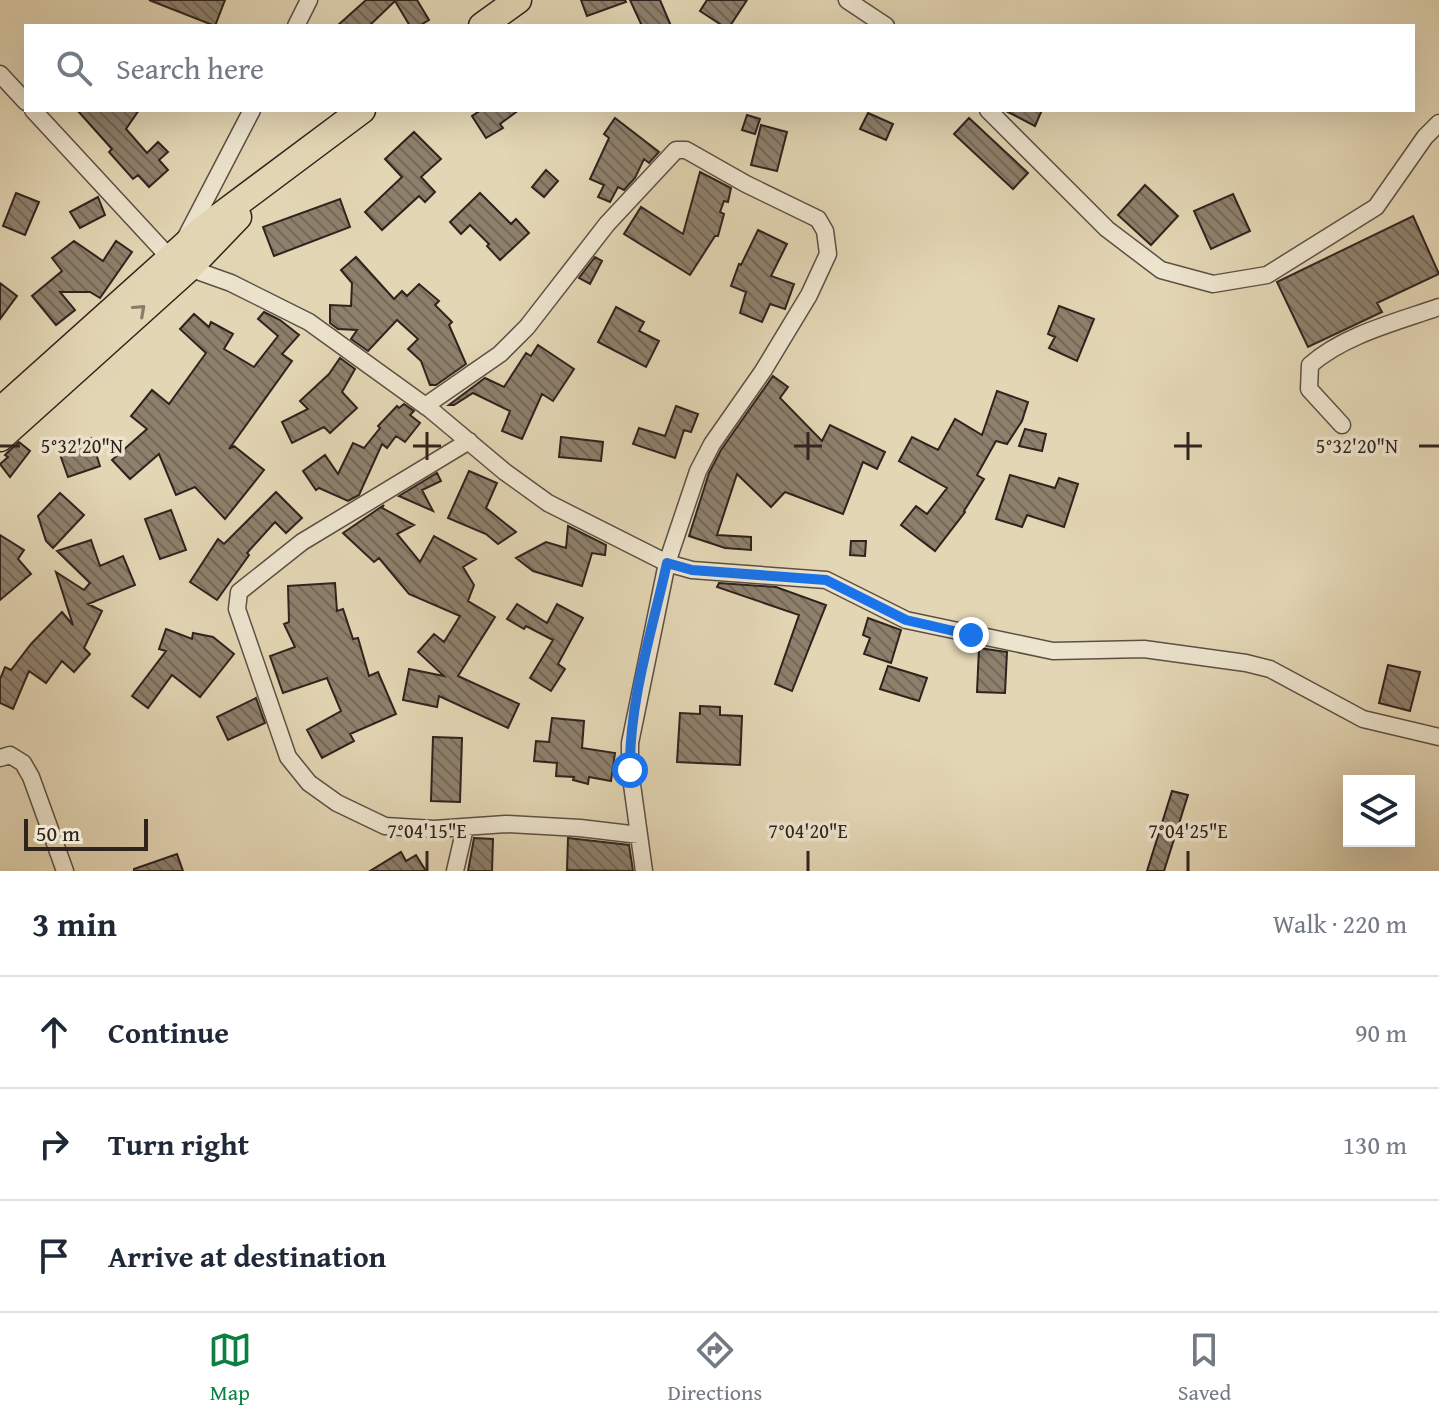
<!DOCTYPE html>
<meta charset="utf-8">
<style>
body{margin:0;font-family:"Gentium Book Plus",serif;background:#f6f6f7;color:#1f2937}
.controls{position:absolute;right:24px;bottom:24px;display:grid;overflow:hidden;border-radius:0px;box-shadow:0 8px 32px #0002}
.controls button{width:72px;height:72px;display:grid;place-items:center;padding:0;border:0;border-bottom:2px solid #e0e1e3;background:#fff;color:#1f2937;font:40px sans-serif}
.scale{position:absolute;left:24px;bottom:20px;width:124px;box-sizing:border-box;padding-left:8px;border:4px solid #2f231e;border-top:0;font-size:22px;line-height:28px;white-space:nowrap;color:#2f231e;-webkit-text-stroke:6px #ede4ce;paint-order:stroke}
.stop{position:absolute;width:24px;height:24px;margin:-18px;border:6px solid #1a73e8;border-radius:50%;background:#fff}
.stop.end{background:#1a73e8;border-color:#fff;box-shadow:0 2px 8px #0008}
.list{margin:0;padding:0;list-style:none}
h2{display:flex;justify-content:space-between;align-items:center;height:104px;margin:0;padding:0 32px;font-size:34px}
h2 small{font-size:26px;font-weight:400;color:#747a83}
.list li{display:grid;grid-template-columns:52px 1fr auto;gap:24px;align-items:center;box-sizing:border-box;height:112px;padding:0 32px;border-top:2px solid #e0e1e3}
.list b{display:block;font-size:30px;white-space:nowrap}
.list em{font-size:26px;font-style:normal;color:#747a83}
.icon{flex:none;width:44px;height:44px;fill:none;stroke:currentColor;stroke-width:2;stroke-linecap:round;stroke-linejoin:round}
.map{position:relative;flex:none;width:1439px;height:871px;overflow:hidden}
.search{position:absolute;background:#fff;box-shadow:0 8px 32px #0002;left:24px;right:24px;top:24px;height:88px;display:flex;align-items:center;gap:20px;box-sizing:border-box;padding:0 28px;border-radius:0px;color:#747a83;font-size:30px}
.sheet{height:440px;background:#fff}
nav{display:flex;justify-content:space-around;align-items:center;box-sizing:border-box;height:112px;border-top:2px solid #e0e1e3;background:#fff;font-size:22px;color:#747a83}
nav a{display:grid;justify-items:center;gap:4px}
nav .on{color:#0b8043}
.map>svg:first-child{display:block}
.building{fill:url(#building-back-hatch);stroke:#2f231e;stroke-width:2}
.lines{fill:none;stroke-linecap:round;stroke-linejoin:round}
.minor-casing{stroke:#5c5044;stroke-width:19}
.primary-casing{stroke:#2f231e;stroke-width:29}
.minor{stroke:#ede4ce;stroke-width:16}
.primary{stroke:#e3d6b4;stroke-width:26}
.oneway{stroke:#897c69}
.route{stroke:#1a73e8;stroke-width:10}
.ticks{fill:none;stroke:#2f231e;stroke-width:3}
.ticks-label{font-size:20px;text-anchor:middle;fill:#2f231e;stroke:#ede4ce;stroke-width:7;stroke-linejoin:round;paint-order:stroke}
</style>
<div class="map">
<svg width="1439" height="871" viewBox="0 0 1439 871">
<defs>
<pattern id="building-back-hatch" width="6" height="6" patternUnits="userSpaceOnUse" patternTransform="scale(2)"><rect width="6" height="6" fill="#8d806c"/><path d="M-1 5l2 2M0 0l6 6M5-1l2 2" fill="none" stroke="#746858"/></pattern>
</defs>
<rect width="100%" height="100%" fill="#e3d6b4"/>
<filter id="stains"><feTurbulence type="fractalNoise" baseFrequency=".0025" numOctaves="4"/><feColorMatrix values="0 0 0 0 .2 0 0 0 0 .09 0 0 0 0 .02 0 0 0 .5 -.17"/></filter>
<radialGradient id="worn" r=".72"><stop offset=".6" stop-color="#630" stop-opacity="0"/><stop offset="1" stop-color="#630" stop-opacity=".3"/></radialGradient>
<path class="building" d="M149 0H225L215 26Z
M366 0H417L429 20 419 26H410L395 1 369 26H337Z
M581 0H625L626 2 587 16Z
M630 0H660L671 26H642Z
M707 0H747L730 26H723L700 11Z
M77 110H139L126 129 147 153 158 142 168 152 159 160 168 170 149 187 138 175 133 179 109 152 112 149Z
M481 110H519L500 124 503 128 486 138 472 116Z
M1004 110H1042L1035 126Z
M868 113 893 124 886 140 860 129Z
M747 115 760 119 755 134 742 130Z
M615 118 659 152 649 163 644 159 635 178 624 190 618 187 610 202 598 197 604 185 590 179 609 138 604 134Z
M969 118 1028 173 1013 189 954 134Z
M761 125 787 132 777 171 751 165Z
M414 132 441 159 421 177 435 192 425 202 419 196 382 230 365 212 402 177 385 159Z
M546 170 558 181 544 197 532 187Z
M700 172 731 188 728 202 724 201 720 212 724 214 718 236H715L690 275 624 234 641 207 683 234Z
M1145 185 1178 216 1151 245 1118 215Z
M16 193 39 202 25 235 3 226Z
M480 193 511 224 516 219 529 233 500 260 487 246 489 244 470 225 461 234 450 222Z
M1233 194 1250 231 1211 249 1194 211Z
M98 197 105 215 80 228 70 212Z
M340 199 350 227 274 256 263 227Z
M1413 216 1439 274 1377 303 1382 312 1308 347 1277 282Z
M758 230 787 244 771 276 794 284 785 309 770 304 762 322 740 313 746 292 731 286 739 264 741 265Z
M74 241 103 261 116 241 132 252 100 298 90 292H60L75 310 56 325 32 296 62 271 52 258Z
M356 257 394 299 402 291 407 296 419 284 439 301 435 305 452 322 449 325 466 364 436 385H430L421 361 408 349 418 339 397 320 368 351 351 339 357 330 338 329 330 323V305L351 306 352 283 341 270Z
M595 257 602 261 590 284 579 278Z
M0 283 17 296 0 319Z
M1059 306 1094 319 1077 361 1049 348 1055 337 1048 334Z
M616 307 644 322 639 331 659 341 646 367 598 342Z
M264 312 280 320 299 335 282 354 292 361 229 449 234 446 264 470 225 519 195 487 176 495 159 454 130 479 112 460 147 429 131 416 152 390 169 404 206 353 180 329 194 314 209 327 211 322 233 334 224 349 254 367 278 336 258 319Z
M538 345 574 369 553 401 542 394 522 439 502 431 510 411 473 393 454 405H449L485 378 504 387 526 353 531 356Z
M340 358 355 369 342 392 357 408 330 433 324 427 292 443 282 422 308 409 300 401 329 374Z
M773 376 788 387 780 398 822 441 830 425 885 452 877 469 863 462 843 514 785 492 771 507 737 474 717 535 751 537V550L725 548 689 536 709 473 721 450Z
M997 391 1028 402 1022 421 1007 444 996 441 977 475 984 479 964 511 965 512 935 551 901 525 916 506 927 514 947 488 899 461 912 437 938 450 955 419 982 435Z
M404 404 414 411 410 415 420 423 405 442 396 436 387 448 382 444 359 495 348 501 319 488 316 490 303 471 325 455 338 474 353 443 364 448 380 428 378 426 397 406 399 408Z
M676 406 698 414 691 432 684 430 675 458 633 444 639 428 665 436Z
M1025 429 1046 434 1042 451 1019 446Z
M561 437 603 442 601 461 559 457Z
M91 438 100 466 68 477 58 449Z
M19 442 30 451 10 477 0 464 8 457 5 455 8 452Z
M469 471 497 483 486 508 516 532 498 544 486 534 448 518Z
M437 473 441 481 422 490 433 511 399 496Z
M1010 475 1055 488 1059 478 1078 484 1064 527 1027 515 1022 527 996 519Z
M276 492 302 518 286 533 275 522 247 553 249 555 217 600 190 582 218 539 224 544Z
M60 493 84 515 53 548 46 541 38 516Z
M384 505 382 508 414 525 397 534 420 562 434 536 476 559 463 567 474 585 468 601 495 617 458 676 519 704 508 728 439 696 437 707 403 700 409 669 444 676 418 652 434 634 444 642 460 616 409 594 379 558 374 562 343 533Z
M171 510 186 550 160 559 145 519Z
M568 526 606 545 605 555 592 553 582 586 533 571 516 558 546 542 566 548Z
M0 535 24 550 18 559 31 574 0 600Z
M91 540 100 566 123 556 135 585 88 604 102 611 84 648 90 654 74 672 62 661 46 683 29 671 13 709 0 703V679L5 667 11 670 31 644 62 612 73 625 56 572 84 590 90 583 57 551Z
M851 541H866L865 556 850 555Z
M335 583 337 611 343 609 353 639 358 638 369 676 378 672 396 714 350 734 354 741 322 758 307 730 341 711 327 678 283 693 270 656 295 647 284 624 289 622 288 586Z
M719 583 776 587 826 605 792 691 775 684 799 615 717 587Z
M517 604 547 623 557 604 583 618 558 664 565 669 551 691 530 678 553 640 526 626 524 629 507 619Z
M868 618 901 630 891 663 864 654 870 638 863 635Z
M166 629 192 639 193 633 213 637 234 654 200 697 172 675 148 708 132 696 166 651 159 649Z
M979 648 1007 652 1005 693 977 692Z
M1388 665 1420 672 1410 711 1379 703Z
M888 666 927 678 919 701 880 689Z
M256 698 265 723 228 740 217 717Z
M700 706 720 707V715L742 716 740 765 677 762 680 713 700 714Z
M552 718 584 721 582 748 615 753 611 781 589 777 588 784 573 780 574 777 556 776 557 763 534 761 536 741 549 742Z
M433 737 462 738 460 802 431 801Z
M1172 791 1188 795 1164 871H1147Z
M474 838 493 839 492 871H468Z
M568 838 629 845 633 871 567 870Z
M401 852 406 861 416 855 426 871H370Z
M177 854 183 871H134V869Z"/>
<g class="lines">
<g class="minor-casing">
<path id="minor" d="M847 0 886 26
M296 26 309 0
M0 74 26 102
M33 110 169 257
M988 110 1107 229 1161 270 1213 284 1267 275 1376 207 1425 137 1439 123
M186 237 252 110
M189 268 231 283 309 322 431 410 505 472 548 503 667 563 692 570 826 580 906 620 1053 651 1144 649 1246 663 1270 669 1363 719 1439 737
M425 406 500 354 527 327 607 224 676 150H686L746 184 818 219 825 231 828 254 809 295 763 371 712 444 698 471 667 563 630 743V770L639 835 580 828 506 824 434 829 385 826 337 803 309 783 288 757 237 609 239 592 302 542 469 441
M1342 425 1309 389 1310 365C1344 335 1396 322 1439 307
M0 758 10 755 23 763 31 777 65 871
M639 835 644 871
M455 871 465 828"/>
</g>
<g class="primary-casing">
<path id="primary" d="M482 26 518 0
M0 411 204 228 362 110
M0 438 189 268 238 217"/>
</g>
<use href="#minor" class="minor"/>
<use href="#primary" class="primary"/>
</g>
<defs><path id="oneway-chevron" d="M-2-3.5L2.5 0L-2 3.5" fill="none" stroke-width="1.6" stroke-linecap="round" stroke-linejoin="round" transform="scale(2)"/></defs>
<use class="oneway" href="#oneway-chevron" transform="translate(140 310) rotate(-42)"/>
<g class="lines">
<path class="route" d="M630 770C629 701 652 631 667 563L692 570 826 580 906 620 971 635"/>
</g>
<path class="ticks" d="M427 432V460M808 432V460M1188 432V460M0 446H20M413 446H441M794 446H822M1174 446H1202M1419 446H1439M427 851V871M808 851V871M1188 851V871"/>
<g class="ticks-label">
<text x="82" y="453">5°32'20"N</text>
<text x="1357" y="453">5°32'20"N</text>
<text x="427" y="838">7°04'15"E</text>
<text x="808" y="838">7°04'20"E</text>
<text x="1188" y="838">7°04'25"E</text>
</g>
<rect width="100%" height="100%" filter="url(#stains)"/>
<rect width="100%" height="100%" fill="url(#worn)"/>
</svg>
<div class="controls">
<button><svg class="icon" aria-label="layers" viewBox="0 0 24 24"><path d="M12 4l9 5-9 5-9-5zM3 14l9 5 9-5"/></svg></button>
</div>
<div class="scale">50 m</div>
<div class="stop" style="left:630px;top:770px"></div>
<div class="stop end" style="left:971px;top:635px"></div>
<div class="search"><svg class="icon" aria-label="search" viewBox="0 0 24 24"><circle cx="10" cy="10" r="6"/><path d="M15 15l6 6"/></svg>Search here</div>
</div>
<section class="sheet">
<h2>3 min<small>Walk · 220 m</small></h2>
<ul class="list">
<li><svg class="icon" aria-label="ahead" viewBox="0 0 24 24"><path d="M12 20V5M6 11l6-6 6 6"/></svg><div><b>Continue</b></div><em>90 m</em></li>
<li><svg class="icon" aria-label="right" viewBox="0 0 24 24"><path d="M7 20v-9h11M14 6l5 5-5 5"/></svg><div><b>Turn right</b></div><em>130 m</em></li>
<li><svg class="icon" aria-label="arrive" viewBox="0 0 24 24"><path d="M6 21V4h12l-3 4 3 4H6"/></svg><div><b>Arrive at destination</b></div></li>
</ul>
</section>
<nav>
<a class="on"><svg class="icon" aria-label="map" viewBox="0 0 24 24"><path d="M3 6l6-2 6 2 6-2v14l-6 2-6-2-6 2zM9 4v14M15 6v14"/></svg>Map</a>
<a><svg class="icon" aria-label="directions" viewBox="0 0 24 24"><path d="M12 3l9 9-9 9-9-9zM9 14v-3h6M13 9l2 2-2 2"/></svg>Directions</a>
<a><svg class="icon" aria-label="saved" viewBox="0 0 24 24"><path d="M7 4h10v16l-5-4-5 4z"/></svg>Saved</a>
</nav>
